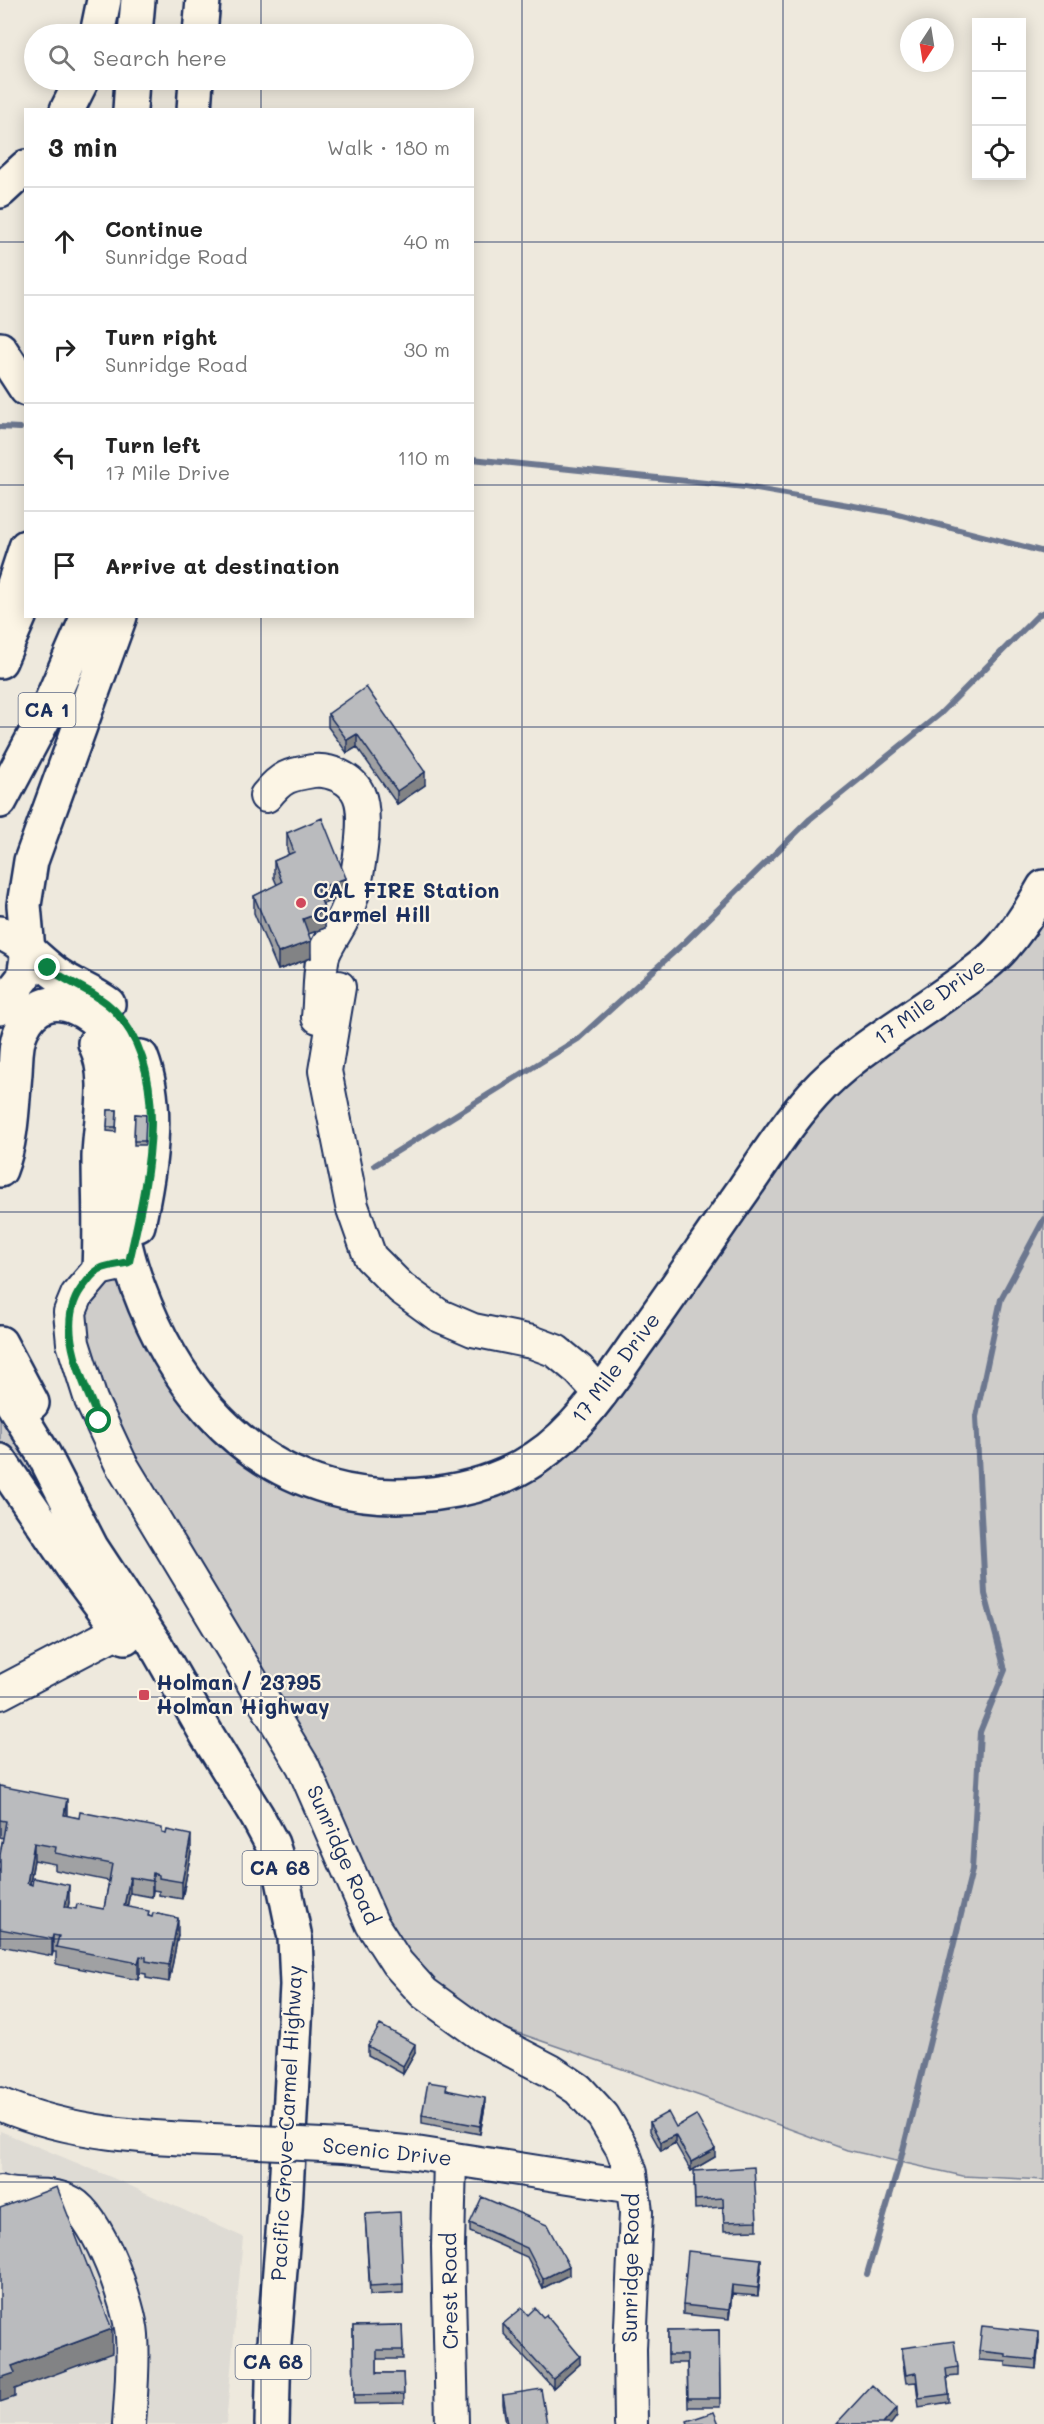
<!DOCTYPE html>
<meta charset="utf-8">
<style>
body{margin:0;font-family:Mali,sans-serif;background:#f2f2f2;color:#222}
.controls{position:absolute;right:18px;top:18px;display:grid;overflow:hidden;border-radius:0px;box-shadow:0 3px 15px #0003}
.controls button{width:54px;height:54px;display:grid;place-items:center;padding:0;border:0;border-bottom:2px solid #e0e0e0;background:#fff;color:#222;font:30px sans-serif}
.compass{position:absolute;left:900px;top:18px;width:54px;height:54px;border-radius:50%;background:#fff;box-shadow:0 3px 15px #0003;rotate:192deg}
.stop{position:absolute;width:18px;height:18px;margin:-14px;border:4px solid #0b8043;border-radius:50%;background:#fff}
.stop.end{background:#0b8043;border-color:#fff;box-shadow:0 2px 6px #0008}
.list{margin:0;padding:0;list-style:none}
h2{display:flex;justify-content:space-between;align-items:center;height:78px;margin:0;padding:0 24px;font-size:26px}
h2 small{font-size:20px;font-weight:400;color:#767676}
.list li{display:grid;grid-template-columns:39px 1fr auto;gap:18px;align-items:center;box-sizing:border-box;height:108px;padding:0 24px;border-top:2px solid #e0e0e0}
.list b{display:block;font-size:22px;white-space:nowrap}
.list p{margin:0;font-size:20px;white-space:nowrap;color:#767676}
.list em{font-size:20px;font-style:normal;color:#767676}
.icon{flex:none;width:33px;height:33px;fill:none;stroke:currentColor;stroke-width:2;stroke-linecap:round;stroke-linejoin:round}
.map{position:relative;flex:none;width:1044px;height:2424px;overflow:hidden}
.search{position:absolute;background:#fff;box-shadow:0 3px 15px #0003;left:24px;top:24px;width:450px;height:66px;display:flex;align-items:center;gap:15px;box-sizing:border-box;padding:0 21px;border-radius:33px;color:#767676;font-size:22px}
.panel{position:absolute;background:#fff;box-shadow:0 3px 15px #0003;left:24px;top:108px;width:450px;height:510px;border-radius:0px}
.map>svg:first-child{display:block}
.built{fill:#dedbd4}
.green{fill:#cfcdca;stroke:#757e94;stroke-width:1.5}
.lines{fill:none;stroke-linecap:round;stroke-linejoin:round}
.stream{stroke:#6c778f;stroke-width:6}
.minor-casing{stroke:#1b2f5e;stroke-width:36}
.major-casing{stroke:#1b2f5e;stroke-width:38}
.highway-casing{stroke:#1b2f5e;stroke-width:38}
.minor{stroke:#fcf5e5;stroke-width:32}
.major{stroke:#fcf5e5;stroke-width:33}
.highway{stroke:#fcf5e5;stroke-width:33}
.minor-bridge-casing{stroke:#1b2f5e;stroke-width:36;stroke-linecap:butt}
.minor-bridge{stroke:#fcf5e5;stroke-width:32}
.wall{fill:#a0a1a3;stroke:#1b2f5e;stroke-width:1.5;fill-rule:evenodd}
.shaded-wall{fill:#828385;stroke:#1b2f5e;stroke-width:1.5}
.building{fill:#babbbe;stroke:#1b2f5e;stroke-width:1.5;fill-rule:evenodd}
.route{stroke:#0b8043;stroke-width:8}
.grid{fill:none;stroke:#1b2f5e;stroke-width:1.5;stroke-opacity:0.55}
.poi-dot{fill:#d1495b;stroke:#fcf5e5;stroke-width:2}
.labels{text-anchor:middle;stroke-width:4.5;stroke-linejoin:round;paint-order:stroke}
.shield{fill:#fcf5e5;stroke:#5e6a86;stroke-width:1.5}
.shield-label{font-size:20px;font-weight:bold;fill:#1b2f5e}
.poi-label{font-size:21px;font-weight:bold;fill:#1b2f5e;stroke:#fcf5e5;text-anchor:start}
.street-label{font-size:21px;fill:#1b2f5e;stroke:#fcf5e5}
</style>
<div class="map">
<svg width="1044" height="2424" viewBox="0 0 1044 2424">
<rect width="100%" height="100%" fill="#eee9dd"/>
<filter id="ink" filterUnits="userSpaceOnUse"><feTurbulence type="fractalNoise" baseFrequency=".0167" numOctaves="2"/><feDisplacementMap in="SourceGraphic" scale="12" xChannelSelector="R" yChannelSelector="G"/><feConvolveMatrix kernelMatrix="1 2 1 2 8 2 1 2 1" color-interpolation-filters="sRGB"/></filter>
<g filter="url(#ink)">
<path class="built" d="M0 2131 113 2178 243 2237 226 2424H0Z"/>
<path class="green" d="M1044 887V2180L963 2176 847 2150 700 2096 438 2005 424 1993 133 1485 70 1312 129 1262 212 1415 363 1494 536 1458 772 1148Z
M0 1408 78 1543 0 1442Z"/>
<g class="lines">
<path class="stream" d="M0 427 20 428
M472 459 745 487 894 513 1044 552
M375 1165 578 1039 685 942 810 819 940 714 1038 615 1044 612
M867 2274 901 2158 972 1870 980 1732 1005 1670 985 1594 976 1417 1001 1299 1044 1219"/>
<g class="minor-casing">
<path id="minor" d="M266 796C282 776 289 775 313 771 329 769 352 778 359 795 369 817 357 885 348 908 342 924 331 937 324 953 319 966 320 1001 318 1017
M339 987 325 1071 352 1206 370 1257 401 1288 438 1315 473 1330 532 1342 556 1351 579 1370 601 1394
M126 1263 99 1269 77 1295 70 1312 73 1343 91 1400 121 1464 303 1766 372 1924 397 1963 424 1993 482 2035 551 2071 578 2089 603 2116 622 2148 631 2173 636 2212 630 2349 631 2424
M0 1693 120 1630
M0 2104C77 2137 156 2138 238 2141
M344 2146 416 2153 633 2187
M450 2158 448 2247 452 2424
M0 2192C24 2200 50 2190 72 2203 99 2219 130 2305 132 2336 134 2365 131 2395 129 2424"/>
</g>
<g class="major-casing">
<path id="major" d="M0 933C22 940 39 962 58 975 74 986 92 992 108 1004
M95 1043C112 1078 100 1120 99 1157 99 1194 101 1231 99 1269
M0 1170C12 1139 12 1105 15 1073 16 1058 15 1042 22 1029 48 975 108 1018 122 1057 138 1101 116 1171 121 1218 123 1242 130 1265 138 1287 171 1377 232 1460 329 1487 393 1505 480 1496 536 1458 578 1430 608 1384 636 1344 673 1293 708 1240 744 1189 766 1157 787 1124 813 1095 851 1053 903 1024 948 992 967 978 989 964 1004 946 1020 928 1032 908 1044 887
M138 1225C149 1174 161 1108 141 1057
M0 1343 32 1403
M0 1383 44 1455 91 1547 155 1644 207 1735 257 1816 272 1844 282 1875 295 1938 297 1985 285 2209 274 2343 272 2424
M0 1461 71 1565 125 1637"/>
</g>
<g class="highway-casing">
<path id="highway" d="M97 34 104 0
M135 34 138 0
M200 34 203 0
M67 110 82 80
M130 110 132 80
M194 110 196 80
M0 191 26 167
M0 349 26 389
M0 627 26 547
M0 661 22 610
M0 801 43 720 88 616
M0 1008 24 977 28 951 24 905 31 861 120 616
M0 1462 3 1466"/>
</g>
<use href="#minor" class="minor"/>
<use href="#major" class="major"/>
<use href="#highway" class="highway"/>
<g class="minor-bridge-casing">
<path id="minor-bridge" d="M238 2141 344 2146"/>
</g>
<use href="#minor-bridge" class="minor-bridge"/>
</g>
<path class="wall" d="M328 714 425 785 397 804 357 747 347 753 328 727Z
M287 833 346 895 323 904 325 928 308 934 311 958 278 970 254 913V896L277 885 274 878V861L289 855 287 850Z
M108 1110H117L116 1132 107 1131Z
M135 1114 146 1115 145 1145H134Z
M0 1786 67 1816 162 1833 191 1852 182 1899 159 1895V1891L153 1890 152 1897 130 1893 127 1907 149 1916 178 1935 169 1982 146 1978V1974L140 1973 138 1980 56 1964V1952H53L52 1956 0 1946V1855L3 1838 0 1837ZM34 1860 55 1864V1870L109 1881 104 1909H76L68 1908 69 1902 30 1884Z
M368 2046 415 2053 403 2074 368 2055Z
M447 2090 485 2106 480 2134 422 2123V2115Z
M650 2122 676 2127 715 2157 691 2171 675 2143 661 2151 650 2131Z
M694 2179 757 2221V2230L724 2231 723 2207 695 2209Z
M365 2214 403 2284V2293L370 2295Z
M470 2223 547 2225 569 2275 543 2288 527 2257 470 2232Z
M761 2268 758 2296 732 2294 729 2319 683 2314V2305Z
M528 2315 543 2317 580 2364 553 2388 503 2333V2324Z
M402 2325 403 2359H377V2373H403L404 2403 354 2404 353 2326Z
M719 2330 720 2407H688L687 2363H668V2331Z
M1039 2341 1036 2369 1006 2366V2362L979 2360V2351Z
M902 2348 958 2367V2376L947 2377 949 2394V2402L919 2407 916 2382 906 2383 902 2357Z
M503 2395 547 2424H506L503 2404Z"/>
<path class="shaded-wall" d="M357 734V747L347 753V740Z
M425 772V785L397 804V791Z
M346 878V895L317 906V889Z
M325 911V928L303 936V919Z
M311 941V958L278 970V953Z
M67 1799V1816L64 1815Z
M191 1835V1852L182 1899V1882Z
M34 1843V1860L27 1900V1883Z
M153 1873V1890L152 1897V1881Z
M130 1877V1893L124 1923V1906Z
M69 1885V1902L65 1924V1907Z
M178 1918V1935L169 1982V1965Z
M53 1935V1952L52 1956V1939Z
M140 1956V1973L138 1980V1963Z
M415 2044V2053L403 2074V2066Z
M485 2098V2106L480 2134V2126Z
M675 2135V2143L661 2151V2142Z
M715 2149V2157L691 2171V2162Z
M761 2259V2268L758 2296V2288Z
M569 2266V2275L543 2288V2279Z
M732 2285V2294L729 2319V2310Z
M112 2329V2353L15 2389V2397L0 2402V2378L12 2366Z
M1039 2332V2341L1036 2369V2360Z
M580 2356V2364L553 2388V2379Z
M897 2408V2416L891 2424H883Z"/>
<path class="building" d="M366 687 425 772 397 791 357 734 347 740 328 714Z
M322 818 346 878 317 889 325 911 303 919 311 941 278 953 254 896 282 882 274 861 294 852 287 833Z
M108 1110H117L116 1127H107Z
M135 1114 146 1115 145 1141H134Z
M0 1786 67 1799 64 1815 79 1818 80 1812 162 1828V1833L166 1834 167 1830 191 1835 182 1882 159 1878V1875L153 1873 152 1881 130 1877 124 1906 149 1911 148 1916 152 1917 153 1913 178 1918 169 1965 146 1961V1957L140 1956 138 1963 56 1947 59 1936 53 1935 52 1939 0 1929V1855L6 1821 0 1820ZM34 1843 56 1847 55 1853 112 1864 104 1909 77 1904 76 1909 65 1907 69 1885 33 1878 32 1885 27 1883Z
M380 2025 415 2044 403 2066 368 2046Z
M428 2082 447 2085 446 2090 485 2098 480 2126 422 2115Z
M668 2112 676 2127 696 2115 715 2149 691 2162 675 2135 661 2142 650 2122Z
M754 2167 757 2221 724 2222 723 2198 695 2200 694 2171Z
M57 2187 112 2329 12 2366 15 2373 0 2378V2208Z
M482 2197 547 2225 569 2266 543 2279 527 2248 470 2223Z
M400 2212 403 2284 370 2286 365 2214Z
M688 2251 761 2259 758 2288 732 2285 729 2310 683 2305Z
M522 2308 528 2315 535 2308 543 2317 546 2315 580 2356 553 2379 503 2324Z
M402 2325 403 2350H377V2373H403L404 2394 354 2395 353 2326Z
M982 2326 1039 2332 1036 2360 1006 2357V2354L979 2351Z
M719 2330 720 2398H688L687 2355H668V2331Z
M954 2341 958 2367 946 2369 949 2394 919 2398 916 2373 906 2375 902 2348Z
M872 2385 897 2408 883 2424H836Z
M541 2389 547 2424H508L503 2395Z
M714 2412 719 2424H688L687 2421Z"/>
</g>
<g class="lines" filter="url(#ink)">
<path class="route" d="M48 968C70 984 95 991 114 1010 175 1074 146 1186 129 1262 121 1264 110 1265 102 1268 95 1270 89 1279 85 1284 51 1322 84 1381 99 1421"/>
</g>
<path class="grid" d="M261 0V34M522 0V2424M783 0V2424M261 80V110M0 242H26M472 242H1044M0 485H26M472 485H1044M261 616V2424M0 727H1044M0 970H1044M0 1212H1044M0 1454H1044M0 1697H1044M0 1939H1044M0 2182H1044"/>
<g class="poi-dot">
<circle cx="301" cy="903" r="6"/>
<rect x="138" y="1689" width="12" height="12" rx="3"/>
</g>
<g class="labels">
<g class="shield">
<rect x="18.5" y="693" width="57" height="34" rx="4.5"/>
<rect x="242.5" y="1851" width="75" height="34" rx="4.5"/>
<rect x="235.5" y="2345" width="75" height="34" rx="4.5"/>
</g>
<g class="shield-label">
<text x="47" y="717">CA 1</text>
<text x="280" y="1875">CA 68</text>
<text x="273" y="2369">CA 68</text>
</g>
<g class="poi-label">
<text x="313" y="898">CAL FIRE Station<tspan x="313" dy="24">Carmel Hill</tspan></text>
<text x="156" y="1690">Holman / 23795<tspan x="156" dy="24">Holman Highway</tspan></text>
</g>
<g class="street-label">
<text transform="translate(930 1002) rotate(-36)" y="7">17 Mile Drive</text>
<text transform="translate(616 1368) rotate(-53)" y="7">17 Mile Drive</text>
<text transform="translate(343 1855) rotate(66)" y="7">Sunridge Road</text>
<text transform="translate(287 2123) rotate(-87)" y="7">Pacific Grove-Carmel Highway</text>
<text transform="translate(387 2152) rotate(6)" y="7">Scenic Drive</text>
<text transform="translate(631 2268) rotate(-89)" y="7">Sunridge Road</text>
<text transform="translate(450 2291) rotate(-91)" y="7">Crest Road</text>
</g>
</g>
</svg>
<div class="controls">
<button>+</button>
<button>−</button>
<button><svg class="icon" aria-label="locate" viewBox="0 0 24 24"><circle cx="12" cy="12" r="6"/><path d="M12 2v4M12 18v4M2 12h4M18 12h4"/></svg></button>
</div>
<svg class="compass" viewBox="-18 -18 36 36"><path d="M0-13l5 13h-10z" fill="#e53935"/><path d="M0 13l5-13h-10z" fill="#767676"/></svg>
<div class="stop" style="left:99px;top:1421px"></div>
<div class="stop end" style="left:48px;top:968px"></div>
<div class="search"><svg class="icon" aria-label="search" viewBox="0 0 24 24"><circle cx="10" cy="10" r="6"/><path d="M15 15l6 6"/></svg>Search here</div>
<section class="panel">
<h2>3 min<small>Walk · 180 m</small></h2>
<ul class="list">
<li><svg class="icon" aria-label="ahead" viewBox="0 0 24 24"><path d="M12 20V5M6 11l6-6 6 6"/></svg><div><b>Continue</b><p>Sunridge Road</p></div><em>40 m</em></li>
<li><svg class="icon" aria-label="right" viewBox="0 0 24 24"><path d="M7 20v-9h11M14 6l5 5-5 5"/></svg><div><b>Turn right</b><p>Sunridge Road</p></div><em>30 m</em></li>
<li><svg class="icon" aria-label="left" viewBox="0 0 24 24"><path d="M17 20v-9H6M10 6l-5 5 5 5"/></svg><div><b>Turn left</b><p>17 Mile Drive</p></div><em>110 m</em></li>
<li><svg class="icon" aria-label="arrive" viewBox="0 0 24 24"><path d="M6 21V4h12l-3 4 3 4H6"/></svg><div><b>Arrive at destination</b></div></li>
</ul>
</section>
</div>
